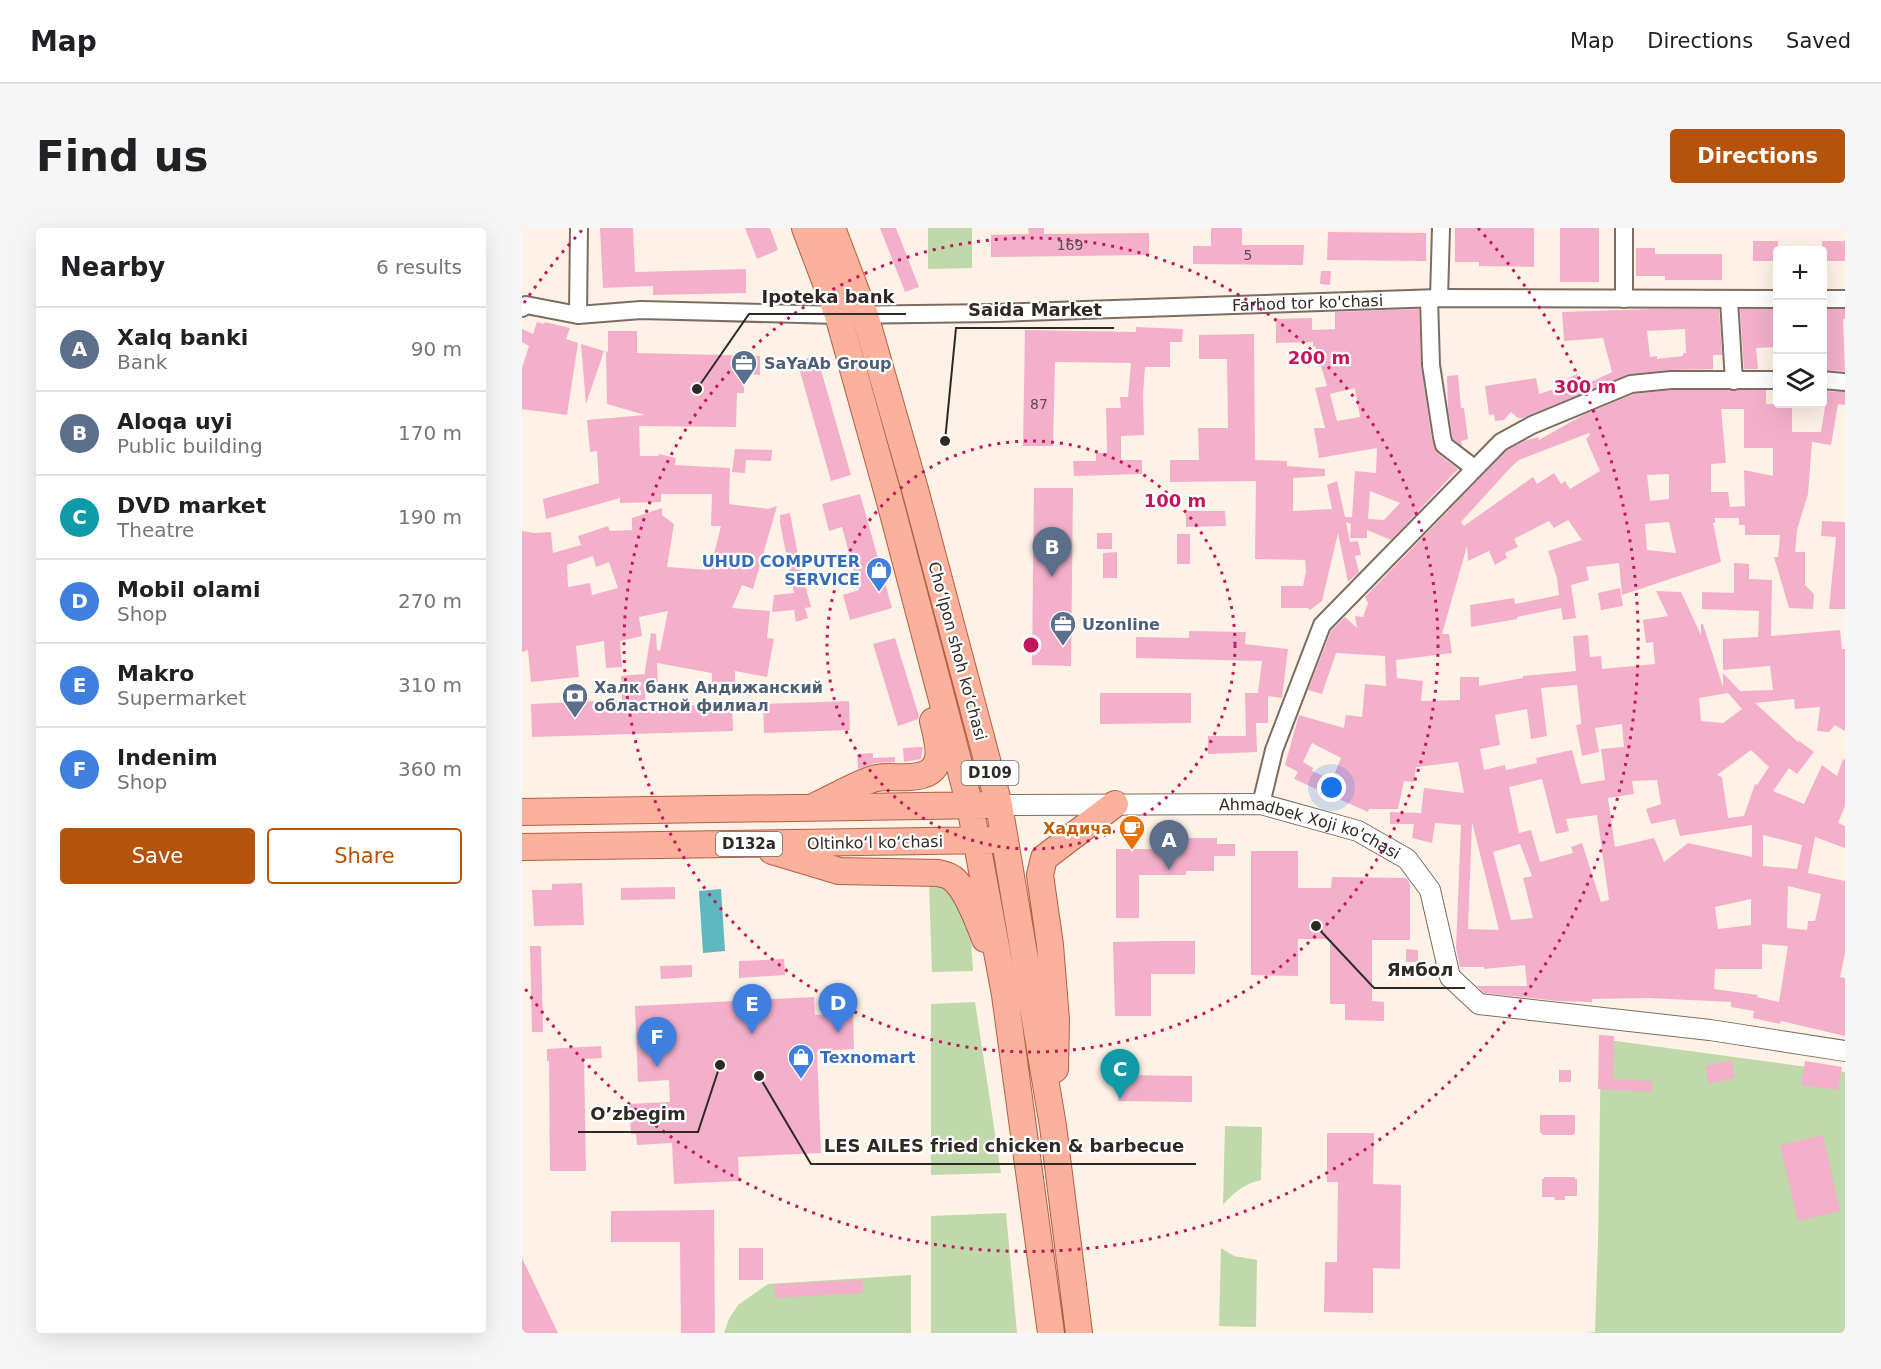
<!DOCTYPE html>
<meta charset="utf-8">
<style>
body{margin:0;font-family:"DejaVu Sans",sans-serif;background:#f6f6f6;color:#202124}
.controls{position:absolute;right:18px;top:18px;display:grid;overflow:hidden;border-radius:6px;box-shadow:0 6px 24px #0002}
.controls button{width:54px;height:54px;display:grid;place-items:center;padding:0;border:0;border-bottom:2px solid #e0e0e0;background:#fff;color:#202124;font:30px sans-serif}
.you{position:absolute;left:810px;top:560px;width:21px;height:21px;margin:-15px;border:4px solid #fff;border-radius:50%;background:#1a73e8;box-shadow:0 0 0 9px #1a73e833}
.badge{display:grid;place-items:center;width:39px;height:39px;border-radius:50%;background:#b45309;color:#fff;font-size:20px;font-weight:700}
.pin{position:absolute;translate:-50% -50px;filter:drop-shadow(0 2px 3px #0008)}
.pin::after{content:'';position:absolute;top:32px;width:21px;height:18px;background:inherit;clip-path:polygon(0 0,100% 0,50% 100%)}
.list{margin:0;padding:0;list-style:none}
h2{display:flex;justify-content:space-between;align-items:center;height:78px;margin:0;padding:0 24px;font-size:26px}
h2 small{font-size:20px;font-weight:400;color:#757577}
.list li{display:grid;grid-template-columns:39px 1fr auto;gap:18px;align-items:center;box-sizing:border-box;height:84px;padding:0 24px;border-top:2px solid #e0e0e0}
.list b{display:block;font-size:22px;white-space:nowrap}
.list p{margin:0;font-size:20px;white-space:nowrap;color:#757577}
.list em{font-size:20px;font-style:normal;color:#757577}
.actions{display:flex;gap:12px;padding:18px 24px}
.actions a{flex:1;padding:14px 0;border:2px solid #b45309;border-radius:6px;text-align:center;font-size:21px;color:#b45309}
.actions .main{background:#b45309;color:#fff}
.icon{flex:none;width:33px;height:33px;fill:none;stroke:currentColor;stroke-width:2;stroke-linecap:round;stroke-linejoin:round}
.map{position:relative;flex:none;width:1323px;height:1105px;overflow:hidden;border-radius:6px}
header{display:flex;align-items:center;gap:36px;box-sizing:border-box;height:84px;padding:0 30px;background:#fff;border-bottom:2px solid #e0e0e0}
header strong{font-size:28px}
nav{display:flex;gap:33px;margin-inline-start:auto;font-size:21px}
.intro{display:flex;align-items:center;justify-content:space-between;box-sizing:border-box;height:144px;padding:0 36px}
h1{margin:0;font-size:42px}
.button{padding:15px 27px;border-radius:6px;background:#b45309;color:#fff;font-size:21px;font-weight:700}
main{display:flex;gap:36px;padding:0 36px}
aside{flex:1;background:#fff;border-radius:6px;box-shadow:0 6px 24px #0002}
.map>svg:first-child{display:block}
.green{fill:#bfd9aa}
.water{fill:#5fb8c0}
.building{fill:#f4b0cb;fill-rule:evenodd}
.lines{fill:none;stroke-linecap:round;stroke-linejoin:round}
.minor-casing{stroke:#7c6d61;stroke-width:20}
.tertiary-casing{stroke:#7c6d61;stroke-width:22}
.primary-casing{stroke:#b26046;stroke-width:28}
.minor{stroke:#fff;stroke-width:16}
.tertiary{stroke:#fff;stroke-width:20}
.primary{stroke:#fbb19b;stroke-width:26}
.ring{fill:none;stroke:#c2185b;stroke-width:3;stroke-dasharray:3 6}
.labels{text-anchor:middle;stroke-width:4.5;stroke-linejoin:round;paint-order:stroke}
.number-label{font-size:14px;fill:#604b4e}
.shield{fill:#fff;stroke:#6d6966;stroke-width:1.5}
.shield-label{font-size:15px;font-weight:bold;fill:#2f2924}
.street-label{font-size:16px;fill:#2f2924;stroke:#fff}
.service-label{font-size:16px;font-weight:bold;fill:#4e5e75;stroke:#fff;text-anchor:start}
.shop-label{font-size:16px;font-weight:bold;fill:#366cbe;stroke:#fff;text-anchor:end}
.food-label{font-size:16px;font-weight:bold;fill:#c56008;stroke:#fff;text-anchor:end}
.centre{fill:#c2185b;stroke:#fff;stroke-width:3}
.ring-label{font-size:18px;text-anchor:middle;font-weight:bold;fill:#c2185b;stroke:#fff;stroke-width:4.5;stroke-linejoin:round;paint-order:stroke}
.leader{fill:none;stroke:#2f2924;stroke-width:2}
.callout-dot{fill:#2f2924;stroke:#fff;stroke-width:2}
.callout-label{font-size:18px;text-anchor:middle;font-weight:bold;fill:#2f2924;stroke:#fff;stroke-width:4.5;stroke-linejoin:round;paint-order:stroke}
</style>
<header>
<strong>Map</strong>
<nav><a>Map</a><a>Directions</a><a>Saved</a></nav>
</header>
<div class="intro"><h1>Find us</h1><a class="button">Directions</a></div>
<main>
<aside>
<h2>Nearby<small>6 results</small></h2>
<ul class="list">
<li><span class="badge" style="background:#5c6f8a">A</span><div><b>Xalq banki</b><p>Bank</p></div><em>90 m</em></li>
<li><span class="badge" style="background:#5c6f8a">B</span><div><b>Aloqa uyi</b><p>Public building</p></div><em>170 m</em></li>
<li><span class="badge" style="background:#0f9aa8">C</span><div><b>DVD market</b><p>Theatre</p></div><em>190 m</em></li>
<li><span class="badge" style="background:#3f7fe0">D</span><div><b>Mobil olami</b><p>Shop</p></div><em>270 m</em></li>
<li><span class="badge" style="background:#3f7fe0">E</span><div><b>Makro</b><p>Supermarket</p></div><em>310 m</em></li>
<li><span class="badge" style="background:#3f7fe0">F</span><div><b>Indenim</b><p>Shop</p></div><em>360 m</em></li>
</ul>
<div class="actions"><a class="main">Save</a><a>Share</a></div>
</aside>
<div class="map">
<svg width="1323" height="1105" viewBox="0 0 1323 1105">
<rect width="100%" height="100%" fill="#fef1e5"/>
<path class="green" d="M406 0H450V40L406 41Z
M407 656 421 659 439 681 449 712 451 743 410 744Z
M453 774 479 945 409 947V776Z
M1079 811 1323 844V1105H1065L1073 1104 1076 1013Z
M703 898 740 899 739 952C722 956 712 964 701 977Z
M484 985 495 1105H409V988Z
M699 1020 712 1028 735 1032 734 1099 697 1098Z
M389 1047V1105H202L207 1091 216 1077 246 1056Z"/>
<path class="water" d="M199 661 203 723 181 725 177 663Z"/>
<path class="building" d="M78 0H111L113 44 224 41V65L131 67V58L81 60Z
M223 0H248L256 22 235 31Z
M358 0H374L397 59 383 64Z
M506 0H522V6L627 5V27L469 29V7L507 6Z
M689 0H720V17H782L781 37 671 36V18H689Z
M933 0H1012V39L957 38V34H933Z
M1038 0H1077V54H1038Z
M806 4 904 5V33L805 32Z
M1231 13H1256V33H1231Z
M1300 13H1323V33H1300Z
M1114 20H1133V26H1200V52H1143V48H1114Z
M799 43H809L808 57 798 56Z
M897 81 899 138 910 212 915 225 936 241 869 312 845 302V310H828L829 296 824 294 828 314 836 313 839 327 833 328 837 344 826 354 816 305 800 373 788 382 786 380H759V358H781L784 343 783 332 733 331 734 253 648 254V232H677L676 200H706L705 131H677V107L732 106 733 232 765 233V238L803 241V248L771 250V283L810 281 805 257 815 253 823 289H830L833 243 854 245 855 220 797 230 792 200H803L793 160 805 158 793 118 791 119V114L754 115V91L790 90V102L813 101V84ZM833 160 838 189 815 193 808 166ZM848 263 878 275 862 292 846 291Z
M1131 81H1197L1200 127H1191V141L1148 142 1108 146 1001 190H996L989 184 982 192 973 193 972 186 967 187 963 158 1014 150 1017 166 1047 156 1045 151 1055 146 1058 154 1067 150 1069 154 1090 144 1081 110 1042 113 1040 84ZM1163 101 1164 125H1161V128L1135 131V128L1128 129 1125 103Z
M1218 81H1256V102L1253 103 1254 119 1234 120 1236 141H1222Z
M1300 81H1323V91H1321L1323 143 1300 142Z
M15 94 22 96 23 94 48 100 44 111 56 115 45 187 0 181V140L7 118 0 114V101L11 106Z
M614 99 661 101 660 114H648V139H623L621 165 622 207 599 208V232H620V246L552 248 551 233H574V225H585L584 180H599L598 169H606L609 135 533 134 531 218H501L503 102 614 104Z
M86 103H115V125L238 128V147L222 146V165H215L214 199 117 198 118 228H136L137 226 154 230 153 237 208 240 207 276 246 281 255 278 231 361 220 357 210 380 248 383 245 410 252 411 245 449 213 443V454L190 455V445L135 435 136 456H122L124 479 210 476 211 503 10 509 9 476 100 472 99 448 122 446V449L129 405 134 406 135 422 138 423 146 383 117 389 120 408 98 413 100 439 84 440 82 413 54 418 57 449 9 454 6 422 0 424V303L12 305 29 304 31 325 59 317 56 308 86 298 88 303 110 302V290L140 280V287L152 296 145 339 188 342 199 298H189L190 266H139V274L98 275V270L24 291 21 271 77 255 75 223 68 224 65 192 123 187 85 176 84 123 86 124ZM71 328 74 339 87 334 96 360 70 367 68 355 46 359 45 337Z
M59 116 82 123 64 176Z
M295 128 329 247 309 253 275 133Z
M936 147 939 180H942L946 211 939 213 940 218 931 211 926 182 925 148Z
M1150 162H1244V176H1270V204H1299L1303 179H1300V163L1323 164V177L1316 176 1309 217 1290 214 1286 266 1275 302 1273 324H1283V357L1292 366 1291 381 1267 380 1252 329H1256L1258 307H1223V297H1217V290H1193V295H1191L1199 334 1100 367 1097 335 1064 339 1067 352 1049 357 1054 390 1041 392 1039 380 995 389V391L949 399 948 377 992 370 993 376 1037 367 1035 350 1026 323 1060 312 1046 292 1032 300 1027 293 992 311 996 319 983 325 985 330 973 337 967 323 946 333 945 318 920 406H927L930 425 874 432 875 450 901 453 899 473 938 472V449H957V458L1001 450V448L1054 443 1051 408 1066 407 1068 429 1079 428 1080 441 1133 436 1131 414 1124 415 1121 392 1146 388 1134 363 1159 364 1179 407V396H1181L1201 459V445L1218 463 1251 462 1248 438 1201 442V411L1236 409 1237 383 1180 381V364L1212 365V335L1227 336V351L1250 352 1249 408 1318 402 1320 421H1323V503L1313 497 1307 504 1295 503 1298 479 1273 481 1272 471 1233 475 1277 515 1276 512 1292 524 1275 546 1267 540 1251 563 1282 576 1300 537 1315 548 1321 531 1323 532V578L1316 595 1323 598V620L1293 609 1286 645 1323 653V725L1318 749 1323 750V808L1259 793 1258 796 1231 790 1232 783 1209 779V774L1126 770 1070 771V774L1036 773 962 765 955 758H1005L1003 737 962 741V739H938L934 720 939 597 913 595 910 615 890 610 892 596H868V584L899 585 902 560 942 565 936 534 894 539 892 554 882 553 876 581H847L846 584 772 551 776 544 763 537 777 487 822 500 824 487 840 489 843 456 864 458 863 428 814 425 800 466 786 462 809 403 823 389 835 400 833 388 841 389 846 375 843 369 985 222 1002 213 1016 209 1017 212 1061 187 1112 166ZM1199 181H1222V220H1251V248L1222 242 1223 278 1208 279 1206 264H1189V236L1204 235ZM1067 205 1068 207 1064 211 1078 243 1048 261 1043 253 1039 256 1032 245 1015 256 1011 249 942 298 939 294 989 239 997 232ZM1147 246V271L1128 273 1125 247ZM1147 294 1154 325 1125 322 1123 296ZM1055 457 1059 493V496L1054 497 1060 528 1077 524 1073 500 1100 496 1102 519 1079 521 1083 552 1059 556 1050 522 1014 530 1015 535 984 542 983 537 962 542 958 521 978 517 973 487 1005 481 1009 511 1025 508 1019 460ZM1206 465 1220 481 1201 495 1179 493 1177 470ZM790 515 819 530 810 552 790 543 791 540 781 534ZM1229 522 1247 539 1235 557 1233 556 1222 588 1206 590 1200 549 1195 547ZM1020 551 1034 606 1047 603 1044 591 1075 587 1087 672 1079 674 1060 615 1049 619 1051 625 1018 634 1009 602 997 605 987 559ZM1135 552 1139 576 1124 581 1129 596 1153 591 1158 608 1230 597V629L1166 615 1142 634 1132 610 1093 619 1086 570 1112 566 1110 553ZM950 594 977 702 946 701ZM1241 607 1280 617 1275 641 1241 638ZM998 616 1010 648 1001 650 1011 690 989 692 971 624ZM1266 658 1299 666 1293 693H1286L1285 702 1265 700ZM1229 671V697L1196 701 1193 679ZM1240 716 1266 718 1257 774 1235 769 1236 767 1192 761 1193 741H1240Z
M213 221 250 222 249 233 224 232 223 245 210 244Z
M512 260H551L549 438 510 437Z
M338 266 370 380 328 392 321 367 337 362 320 299 307 303 300 276Z
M664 283H703L704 298 664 299Z
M268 285 278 338 289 379 283 380 286 390 274 394 272 382 250 384 252 367 272 365 258 295V287Z
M1300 293 1323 294V381H1307L1314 309 1299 308Z
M575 305H590V321H575Z
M655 306H668V336H655Z
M595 324V350H581V325Z
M1098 360 1101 378 1079 382 1076 365Z
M667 403 724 404 723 416 766 421 760 470 746 468V495H734L735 524 686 526V508H724L723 465H736L740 433 614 430V409L667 410Z
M373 410 397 488 396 491 376 498 351 416Z
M578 465H669V495L578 496Z
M327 473 328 502 242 505 241 476Z
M401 519 399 531 382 534 381 520Z
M351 525V530L373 529V534L353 535 336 541 335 526Z
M664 610H695V616H713V628H692V643H664V647H617V690H594V621H664Z
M729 623H776V660H809L810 649 884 650 888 656V712H850V773L862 774V793L823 792V776H808V711H776V748L729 747Z
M60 655 62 697 12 698 10 662H30V656Z
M153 659V671L99 672V660Z
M638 713H673V746H629V788H593L591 714Z
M8 718H19L21 804H10Z
M884 721 896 722V734H884Z
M262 731 263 747 217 750V733Z
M170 737V749L139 751 138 738Z
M292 769 293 787 331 785 332 821 295 823 299 925 216 929 217 953 152 956 150 915 115 917 114 906H109L108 889H105V876L148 874 147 852 116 854 113 778Z
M1077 807 1092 808 1091 851 1130 853V864L1076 861Z
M79 818 80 830 62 831 64 943H28L27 833H25V821Z
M1209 832 1213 850 1187 856 1183 838Z
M1283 833 1320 839 1316 862 1279 857Z
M1037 842H1049V854H1037Z
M597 847 670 848V874L596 873Z
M1018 887H1053V905L1051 907H1020V905H1018Z
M805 905H852L851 956 879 957 878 1041 851 1040V1085L802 1084 803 1034H815L816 954H805Z
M1301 907 1318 983 1276 993 1258 917Z
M1022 949H1053V951H1055V968H1043V972H1033L1032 969H1020V951H1022Z
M192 982 193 1105H159L158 1014H89V983Z
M217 1020H241V1052H217Z
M0 1030 36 1105H0Z
M341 1052V1065L253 1070V1056Z"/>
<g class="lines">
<g class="minor-casing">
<g id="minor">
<path d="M1102 0V71"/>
<path d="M917 70 919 0"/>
<path d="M907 71 909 137 920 209 922 217 952 240"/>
<path d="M1300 71H1323"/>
<path d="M1207 72 1212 153"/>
<path id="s1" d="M0 80 4 77 56 87 119 82 316 87 474 85 917 70 1256 71"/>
<path d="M56 87 57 0"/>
<path d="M1300 152 1323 154"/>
<path d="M739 576 752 522 800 397 979 214 1010 197 1109 156 1149 152H1256"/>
</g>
</g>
<g class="tertiary-casing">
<g id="tertiary">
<path id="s2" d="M477 577 739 576 836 603 885 631 908 662 928 749 957 776 1188 802 1323 823"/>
</g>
</g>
<g class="primary-casing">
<path id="primary" d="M283 0 316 87 367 270 448 578 483 767 529 1105
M310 0 343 87 394 265 477 577 531 898 557 1105
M295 577C311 570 339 553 355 550 365 548 377 550 388 549 425 547 418 520 411 493
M0 584 465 577
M0 619 471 612
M250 623 317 643 416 645C421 646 426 647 430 650 444 660 457 695 463 711
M533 841 534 792 528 717 518 647 522 630 593 576"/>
</g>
<use href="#minor" class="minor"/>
<use href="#tertiary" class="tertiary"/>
<use href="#primary" class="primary"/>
</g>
<g class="ring">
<circle cx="509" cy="417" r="204"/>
<circle cx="509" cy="417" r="407"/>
<path d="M2 75A611 611 0 0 1 62 0M956 0A611 611 0 1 1 2 759"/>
</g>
<defs>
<g id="office-pin" transform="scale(1.35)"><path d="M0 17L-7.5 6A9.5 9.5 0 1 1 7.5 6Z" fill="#5c6f8a" stroke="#fff"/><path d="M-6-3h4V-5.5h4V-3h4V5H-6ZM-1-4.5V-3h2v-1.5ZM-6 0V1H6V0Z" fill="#fff"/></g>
<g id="shop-pin" transform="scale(1.35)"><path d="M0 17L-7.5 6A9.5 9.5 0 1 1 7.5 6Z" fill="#3f7fe0" stroke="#fff"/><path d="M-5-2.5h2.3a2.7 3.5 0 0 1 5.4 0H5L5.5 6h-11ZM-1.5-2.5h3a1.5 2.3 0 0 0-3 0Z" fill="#fff"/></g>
<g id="bank-pin" transform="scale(1.35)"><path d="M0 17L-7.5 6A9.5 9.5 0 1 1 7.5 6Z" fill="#5c6f8a" stroke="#fff"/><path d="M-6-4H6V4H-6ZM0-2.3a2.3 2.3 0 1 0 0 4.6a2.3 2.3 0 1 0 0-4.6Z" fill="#fff"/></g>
<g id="cafe-pin" transform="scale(1.35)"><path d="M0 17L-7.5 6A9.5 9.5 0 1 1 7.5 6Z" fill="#e8710a" stroke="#fff"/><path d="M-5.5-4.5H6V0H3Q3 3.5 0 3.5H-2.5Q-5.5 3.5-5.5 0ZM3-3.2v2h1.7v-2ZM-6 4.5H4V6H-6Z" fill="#fff"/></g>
</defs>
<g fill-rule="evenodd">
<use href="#office-pin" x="222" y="135"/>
<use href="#shop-pin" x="357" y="342"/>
<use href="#office-pin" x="541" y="396"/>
<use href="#bank-pin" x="53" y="468"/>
<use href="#cafe-pin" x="610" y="600"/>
<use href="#shop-pin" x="279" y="829"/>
</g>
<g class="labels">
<g class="number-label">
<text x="548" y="22">169</text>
<text x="726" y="32">5</text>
<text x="517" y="181">87</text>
</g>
<g class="shield">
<rect x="439.5" y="533" width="57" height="24" rx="4.5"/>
<rect x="194" y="604" width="66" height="24" rx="4.5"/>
</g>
<g class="shield-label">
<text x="468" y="550">D109</text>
<text x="227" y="621">D132a</text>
</g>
<g class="street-label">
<text dy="6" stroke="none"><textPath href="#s1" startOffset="788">Farhod tor ko'chasi</textPath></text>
<text transform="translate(436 423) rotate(75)" y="6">Choʻlpon shoh koʻchasi</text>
<text dy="6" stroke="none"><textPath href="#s2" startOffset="315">Ahmadbek Xoji ko'chasi</textPath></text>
<text transform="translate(353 614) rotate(-1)" y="6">Oltinkoʻl koʻchasi</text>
</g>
<g class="service-label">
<text x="242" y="141">SaYaAb Group</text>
<text x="560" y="402">Uzonline</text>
<text x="72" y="465">Халк банк Андижанский<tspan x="72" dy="18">областной филиал</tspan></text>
</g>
<g class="shop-label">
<text x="338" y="339">UHUD COMPUTER<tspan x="338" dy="18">SERVICE</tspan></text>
<text x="298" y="835" text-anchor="start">Texnomart</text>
</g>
<g class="food-label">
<text x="590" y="606">Хадича</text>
</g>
</g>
<circle cx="509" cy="417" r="9" class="centre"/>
<g class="ring-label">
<text x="797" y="136">200 m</text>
<text x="1063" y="165">300 m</text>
<text x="653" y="279">100 m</text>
</g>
<path class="leader" d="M175 161L227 86H384M423 213L434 100H592M794 698L852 760H943M198 837L176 904H56M237 848L289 936H674"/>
<g class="callout-dot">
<circle cx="175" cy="161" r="6"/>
<circle cx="423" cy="213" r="6"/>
<circle cx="794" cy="698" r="6"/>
<circle cx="198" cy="837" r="6"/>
<circle cx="237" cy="848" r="6"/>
</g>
<g class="callout-label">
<text x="306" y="75">Ipoteka bank</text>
<text x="513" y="88">Saida Market</text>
<text x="898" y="748">Ямбол</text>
<text x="116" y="892">O’zbegim</text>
<text x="482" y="924">LES AILES fried chicken &amp; barbecue</text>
</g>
</svg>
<div class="controls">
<button>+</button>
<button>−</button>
<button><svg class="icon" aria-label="layers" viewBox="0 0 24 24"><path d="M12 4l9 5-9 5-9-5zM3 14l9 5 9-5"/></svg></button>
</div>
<div class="you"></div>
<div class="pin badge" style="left:647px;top:642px;background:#5c6f8a">A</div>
<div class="pin badge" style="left:530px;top:349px;background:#5c6f8a">B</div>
<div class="pin badge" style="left:598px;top:871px;background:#0f9aa8">C</div>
<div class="pin badge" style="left:316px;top:805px;background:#3f7fe0">D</div>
<div class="pin badge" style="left:230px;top:806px;background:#3f7fe0">E</div>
<div class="pin badge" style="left:135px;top:839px;background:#3f7fe0">F</div>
</div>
</main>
